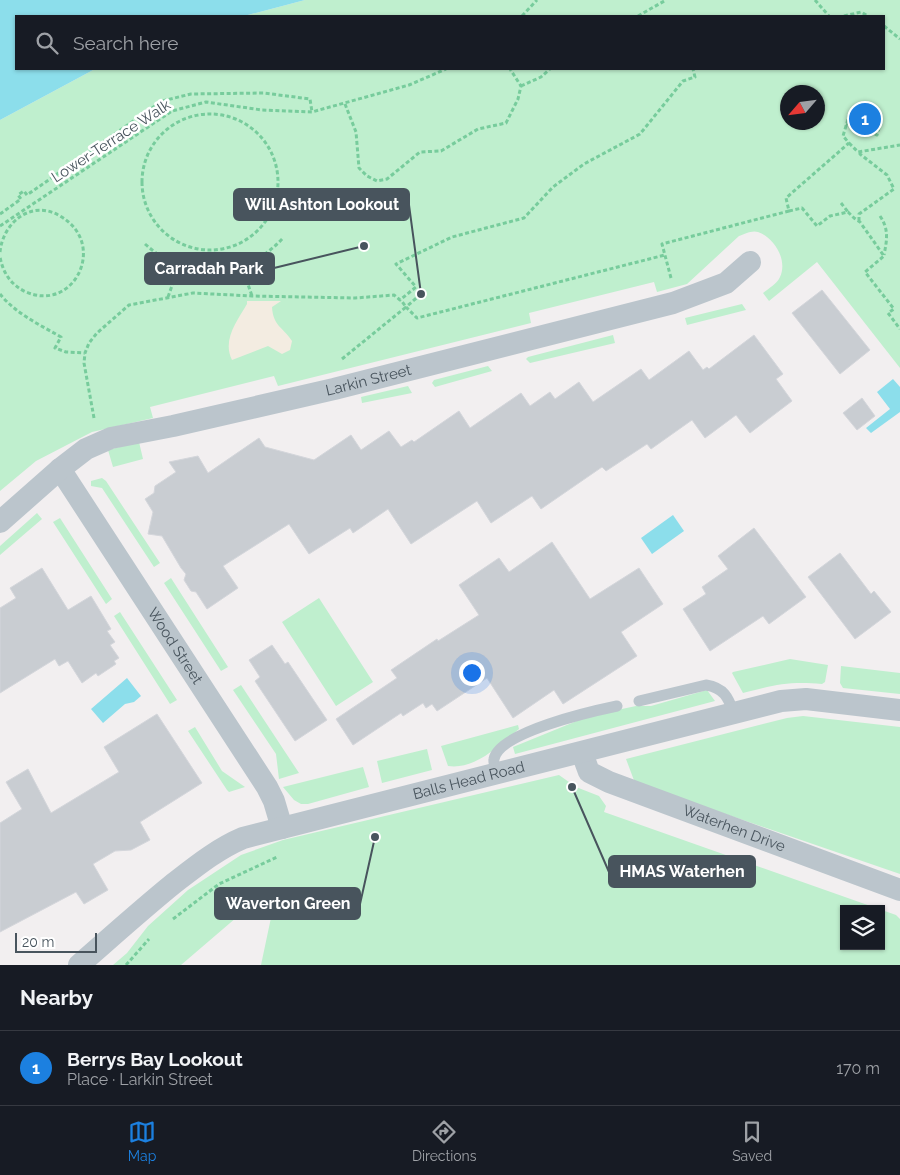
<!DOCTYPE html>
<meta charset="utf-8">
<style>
body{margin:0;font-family:Raleway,sans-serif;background:#20242c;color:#f1f3f6}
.controls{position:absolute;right:15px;bottom:15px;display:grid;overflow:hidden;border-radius:0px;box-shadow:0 1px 4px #0004}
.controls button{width:45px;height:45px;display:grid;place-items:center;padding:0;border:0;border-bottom:1px solid #363941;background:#171b24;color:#f1f3f6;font:25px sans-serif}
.compass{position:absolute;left:780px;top:85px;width:45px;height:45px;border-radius:50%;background:#171b24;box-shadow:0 1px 4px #0004;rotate:242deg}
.scale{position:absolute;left:15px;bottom:12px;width:82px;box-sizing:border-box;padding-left:5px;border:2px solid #48545d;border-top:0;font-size:14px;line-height:18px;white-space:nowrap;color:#48545d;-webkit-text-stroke:4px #fff;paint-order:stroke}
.you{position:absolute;left:471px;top:672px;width:18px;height:18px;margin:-12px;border:4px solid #fff;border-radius:50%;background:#1a73e8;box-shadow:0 0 0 8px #1a73e833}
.badge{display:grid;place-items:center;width:32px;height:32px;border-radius:50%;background:#1c80e0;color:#fff;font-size:16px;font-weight:700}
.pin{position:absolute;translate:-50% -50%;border:2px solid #fff;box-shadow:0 1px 5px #0006}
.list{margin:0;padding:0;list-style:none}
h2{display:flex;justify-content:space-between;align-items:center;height:65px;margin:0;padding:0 20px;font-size:21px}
h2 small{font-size:16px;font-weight:400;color:#9ea1a6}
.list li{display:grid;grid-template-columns:32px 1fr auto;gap:15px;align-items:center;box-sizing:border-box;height:75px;padding:0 20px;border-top:1px solid #363941}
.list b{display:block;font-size:19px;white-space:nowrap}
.list p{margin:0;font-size:16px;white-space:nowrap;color:#9ea1a6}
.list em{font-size:16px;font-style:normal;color:#9ea1a6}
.icon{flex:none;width:28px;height:28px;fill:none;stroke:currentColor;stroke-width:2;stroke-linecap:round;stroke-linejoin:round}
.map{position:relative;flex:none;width:900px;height:965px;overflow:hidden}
.search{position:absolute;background:#171b24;box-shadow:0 1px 4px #0004;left:15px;right:15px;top:15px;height:55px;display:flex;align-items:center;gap:12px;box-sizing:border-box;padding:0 18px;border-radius:0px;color:#9ea1a6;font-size:19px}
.sheet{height:140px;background:#171b24}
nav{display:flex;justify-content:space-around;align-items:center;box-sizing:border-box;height:70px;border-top:1px solid #363941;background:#171b24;font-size:14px;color:#9ea1a6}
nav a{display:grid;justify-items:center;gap:2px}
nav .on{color:#1c80e0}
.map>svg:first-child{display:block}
.green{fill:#bfefce;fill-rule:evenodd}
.sand{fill:#f3ece1}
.water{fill:#8cdeeb}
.building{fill:#c9cdd2;stroke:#d4d6db}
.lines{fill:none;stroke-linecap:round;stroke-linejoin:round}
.path{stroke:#77cc9c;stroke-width:3;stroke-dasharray:4 2.5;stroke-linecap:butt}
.service{stroke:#bbc5cc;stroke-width:11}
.minor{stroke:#bbc5cc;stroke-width:22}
.labels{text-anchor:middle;stroke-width:5;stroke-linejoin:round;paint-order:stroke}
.street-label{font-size:15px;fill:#48545d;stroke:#fff}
.leader{fill:none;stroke:#48545d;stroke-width:2}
.callout-dot{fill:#48545d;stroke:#fff;stroke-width:2}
.callout{fill:#48545d;stroke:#48545d;stroke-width:2}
.callout-label{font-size:16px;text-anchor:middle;font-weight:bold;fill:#fff}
</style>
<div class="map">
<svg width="900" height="965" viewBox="0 0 900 965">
<rect width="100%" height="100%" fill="#f2eff0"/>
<path class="green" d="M305 0H900V368L817 262 769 301 763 293C769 288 777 284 780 277 788 260 774 237 758 232 752 230 744 234 739 236L687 284 657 292 654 282 529 313 531 323 278 386 274 376 150 407 153 418 92 432 36 461 0 491V120L95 69H884V16H244ZM788 92H818V122H788Z
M742 304 746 310 687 325 685 318Z
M613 335 615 343 530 363 526 359 528 357Z
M488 366 492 371 435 387 432 383 434 380Z
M408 386 412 393 362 403 361 397Z
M139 442 143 459 113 467 108 450Z
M102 478 106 481 160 563 154 567 102 488 91 486V481Z
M37 513 42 519 0 555V546Z
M60 518 112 599 106 604 53 522Z
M171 578 228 667 221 671 164 583Z
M319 598 373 682 336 706 282 622Z
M120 612 177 700 170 704 114 616Z
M790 659 828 665 825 682 822 684C789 681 774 685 743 693L732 673 733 672Z
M841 666 900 673V694L843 688 840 683Z
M241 685 299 773 279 779 276 754 233 690Z
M707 690 715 701 515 754 513 747 589 716 636 706H651Z
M803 716 900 727V874L635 783 626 759 787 718Z
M518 725 519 729C499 745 476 770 448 766L441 746Z
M195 727 222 771 245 787 229 792 227 790 188 731Z
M427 749 432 770 382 783 377 761Z
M363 767 369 787 308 804H301L294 800 283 787Z
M559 775 576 787 599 796 606 806 604 812 896 915 900 919V965H261L276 894 271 888 181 965H113L127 953 148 926 188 890 241 855 283 840ZM844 909H881V946H844Z"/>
<path class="sand" d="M247 301H281L272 307C273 326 283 327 292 341L290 350 282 354 268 346 232 360C222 340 237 321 247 304Z"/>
<path class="water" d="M0 0H305L244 16H16V69H95L0 120Z
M893 379 900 387V412L871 433 866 428 890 409 877 392Z
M673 515 684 531 652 554 641 538Z
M127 678 141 696 134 702 125 704 103 723 91 709Z"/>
<path class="building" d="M822 290 870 350 840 374 792 313Z
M754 335 783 374 776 379 792 401 750 433 736 415 705 438 692 420 651 449 647 444 606 471 602 467 541 509 532 496 491 523 477 501 411 544 388 509 353 533 350 528 309 554 289 524 223 566 238 588 207 609 196 592 191 591 184 580 186 574 181 568 162 536 148 534 153 512 145 499 154 493 155 486 176 472 169 462 198 456 208 473 259 438 265 447 314 460 351 435 361 450 389 431 401 447 412 440 414 442 459 411 470 428 521 393 530 406 550 392 555 399 579 382 593 402 641 369 649 380 689 351 703 370 707 367 709 369Z
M862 398 875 416 857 430 843 413Z
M754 528 806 597 769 624 763 616 710 651 683 609 706 594 702 587 728 569 718 556Z
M552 542 590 599 639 568 663 604 621 632 637 656 563 704 554 690 513 718 487 678 437 711 432 704 426 708 423 703 403 716 401 713 353 745 336 719 397 678 391 670 437 639 438 641 479 615 459 585 499 558 509 572Z
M840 553 871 594 874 591 891 612 855 639 808 577Z
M42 568 68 610 91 596 111 629 107 631 115 642 110 645 119 658 114 661 116 664 98 676 96 673 82 683 68 661 59 666 55 659 0 693V608L16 598 10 588Z
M272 645 285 664 288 662 327 720 295 741 255 681 260 677 249 660Z
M157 714 202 783 140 822 150 840 131 850 115 851 93 864 108 890 84 904 76 892 0 932V823L22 809 6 782 28 769 51 813 119 772 104 747Z"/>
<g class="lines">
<path class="path" d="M815 0 829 16
M522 16 537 0
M638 16 666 0
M844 16 861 12 868 16
M884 26 900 39
M521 86 541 77 550 69
M345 104 356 132 359 168 367 176 377 181 387 179 420 152 441 151 478 129 506 123 518 99 521 86 510 69
M142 182a68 68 0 1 1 136 0a68 68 0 1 1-136 0Z
M849 143 858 152 900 145
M841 203 848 212
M789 211 802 208 817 226 830 216 848 212 854 218 860 222 884 256 865 272 894 309 888 313 900 329
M0 214 21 199 18 195 24 191 27 195 162 101 191 94 264 93 310 99 312 112
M880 216C889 229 887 240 884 255
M859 221V214L894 189 887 175 860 154V152
M0 226 172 111 206 102 262 110 312 112 409 85 446 69
M145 244C188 283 244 280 283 238
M0 252C3 222 32 199 60 216 108 243 75 313 26 292 11 285 3 273 0 257
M242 267 252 296
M671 278 662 244 789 211 786 198 849 143 843 136 849 116 879 128 877 135 846 124
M0 294C15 313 40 325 61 337L55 348 66 352 85 353
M421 294 406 307 417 318 665 255
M168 297 179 266
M342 359 406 307 401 300
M94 418 84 363 85 353 89 343 97 333 129 305 193 293 252 296 355 298 394 295 400 300 416 287 396 264 452 237 524 218 553 187 584 164 640 134 683 81 695 77 693 69
M173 919 219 884 277 857
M126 965 149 939"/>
<path class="service" d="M639 701 706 685C724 688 728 697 734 713
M497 774C496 769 493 763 494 759 499 732 593 711 617 706"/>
<g class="minor">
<path id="s1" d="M60 469 267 787 274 801 282 828"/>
<path id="s2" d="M0 522 60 469 86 449 111 438 173 426 334 389 673 303 726 283 750 262"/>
<path id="s3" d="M582 753 589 772 609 782 900 890"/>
<path id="s4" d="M79 965C110 938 141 910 173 884 195 867 217 849 243 838L781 701 806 699 900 710"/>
</g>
</g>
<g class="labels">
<g class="street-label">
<text transform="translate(111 141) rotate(-33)" y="5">Lower-Terrace Walk</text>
<text dy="5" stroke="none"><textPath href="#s2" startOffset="404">Larkin Street</textPath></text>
<text dy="5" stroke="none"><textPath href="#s1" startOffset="211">Wood Street</textPath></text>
<text dy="5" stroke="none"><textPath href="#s4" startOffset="441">Balls Head Road</textPath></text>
<text dy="5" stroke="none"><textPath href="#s3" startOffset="176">Waterhen Drive</textPath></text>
</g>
</g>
<path class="leader" d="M421 294L409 205M364 246L274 268M572 787L609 872M375 837L360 904"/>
<g class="callout-dot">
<circle cx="421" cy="294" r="5"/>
<circle cx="364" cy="246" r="5"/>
<circle cx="572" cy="787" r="5"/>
<circle cx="375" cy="837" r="5"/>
</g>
<g class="callout">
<rect x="234" y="189" width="175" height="31" rx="5"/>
<rect x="145" y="253" width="129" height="31" rx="5"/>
<rect x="609" y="856" width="146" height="31" rx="5"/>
<rect x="215" y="888" width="145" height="31" rx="5"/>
</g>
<g class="callout-label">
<text x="322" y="210">Will Ashton Lookout</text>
<text x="209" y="274">Carradah Park</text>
<text x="682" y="877">HMAS Waterhen</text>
<text x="288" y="909">Waverton Green</text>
</g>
</svg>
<div class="controls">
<button><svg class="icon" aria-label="layers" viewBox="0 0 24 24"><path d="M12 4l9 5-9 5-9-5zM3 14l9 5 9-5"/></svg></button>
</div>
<svg class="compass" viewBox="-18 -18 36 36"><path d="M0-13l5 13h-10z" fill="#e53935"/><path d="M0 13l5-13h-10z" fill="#9ea1a6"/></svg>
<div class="scale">20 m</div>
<div class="you"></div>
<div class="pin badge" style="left:865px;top:119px">1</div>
<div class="search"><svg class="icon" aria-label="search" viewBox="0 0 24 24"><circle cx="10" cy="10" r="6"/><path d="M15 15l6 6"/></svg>Search here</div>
</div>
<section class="sheet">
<h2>Nearby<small></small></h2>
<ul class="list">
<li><span class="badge">1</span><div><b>Berrys Bay Lookout</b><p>Place · Larkin Street</p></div><em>170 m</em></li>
</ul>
</section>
<nav>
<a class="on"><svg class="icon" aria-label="map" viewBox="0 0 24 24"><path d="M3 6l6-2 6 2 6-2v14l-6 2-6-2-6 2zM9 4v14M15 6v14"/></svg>Map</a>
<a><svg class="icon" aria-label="directions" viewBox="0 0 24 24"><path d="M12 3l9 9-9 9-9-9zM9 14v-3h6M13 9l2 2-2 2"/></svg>Directions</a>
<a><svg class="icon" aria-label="saved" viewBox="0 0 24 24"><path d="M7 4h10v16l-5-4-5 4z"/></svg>Saved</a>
</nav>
